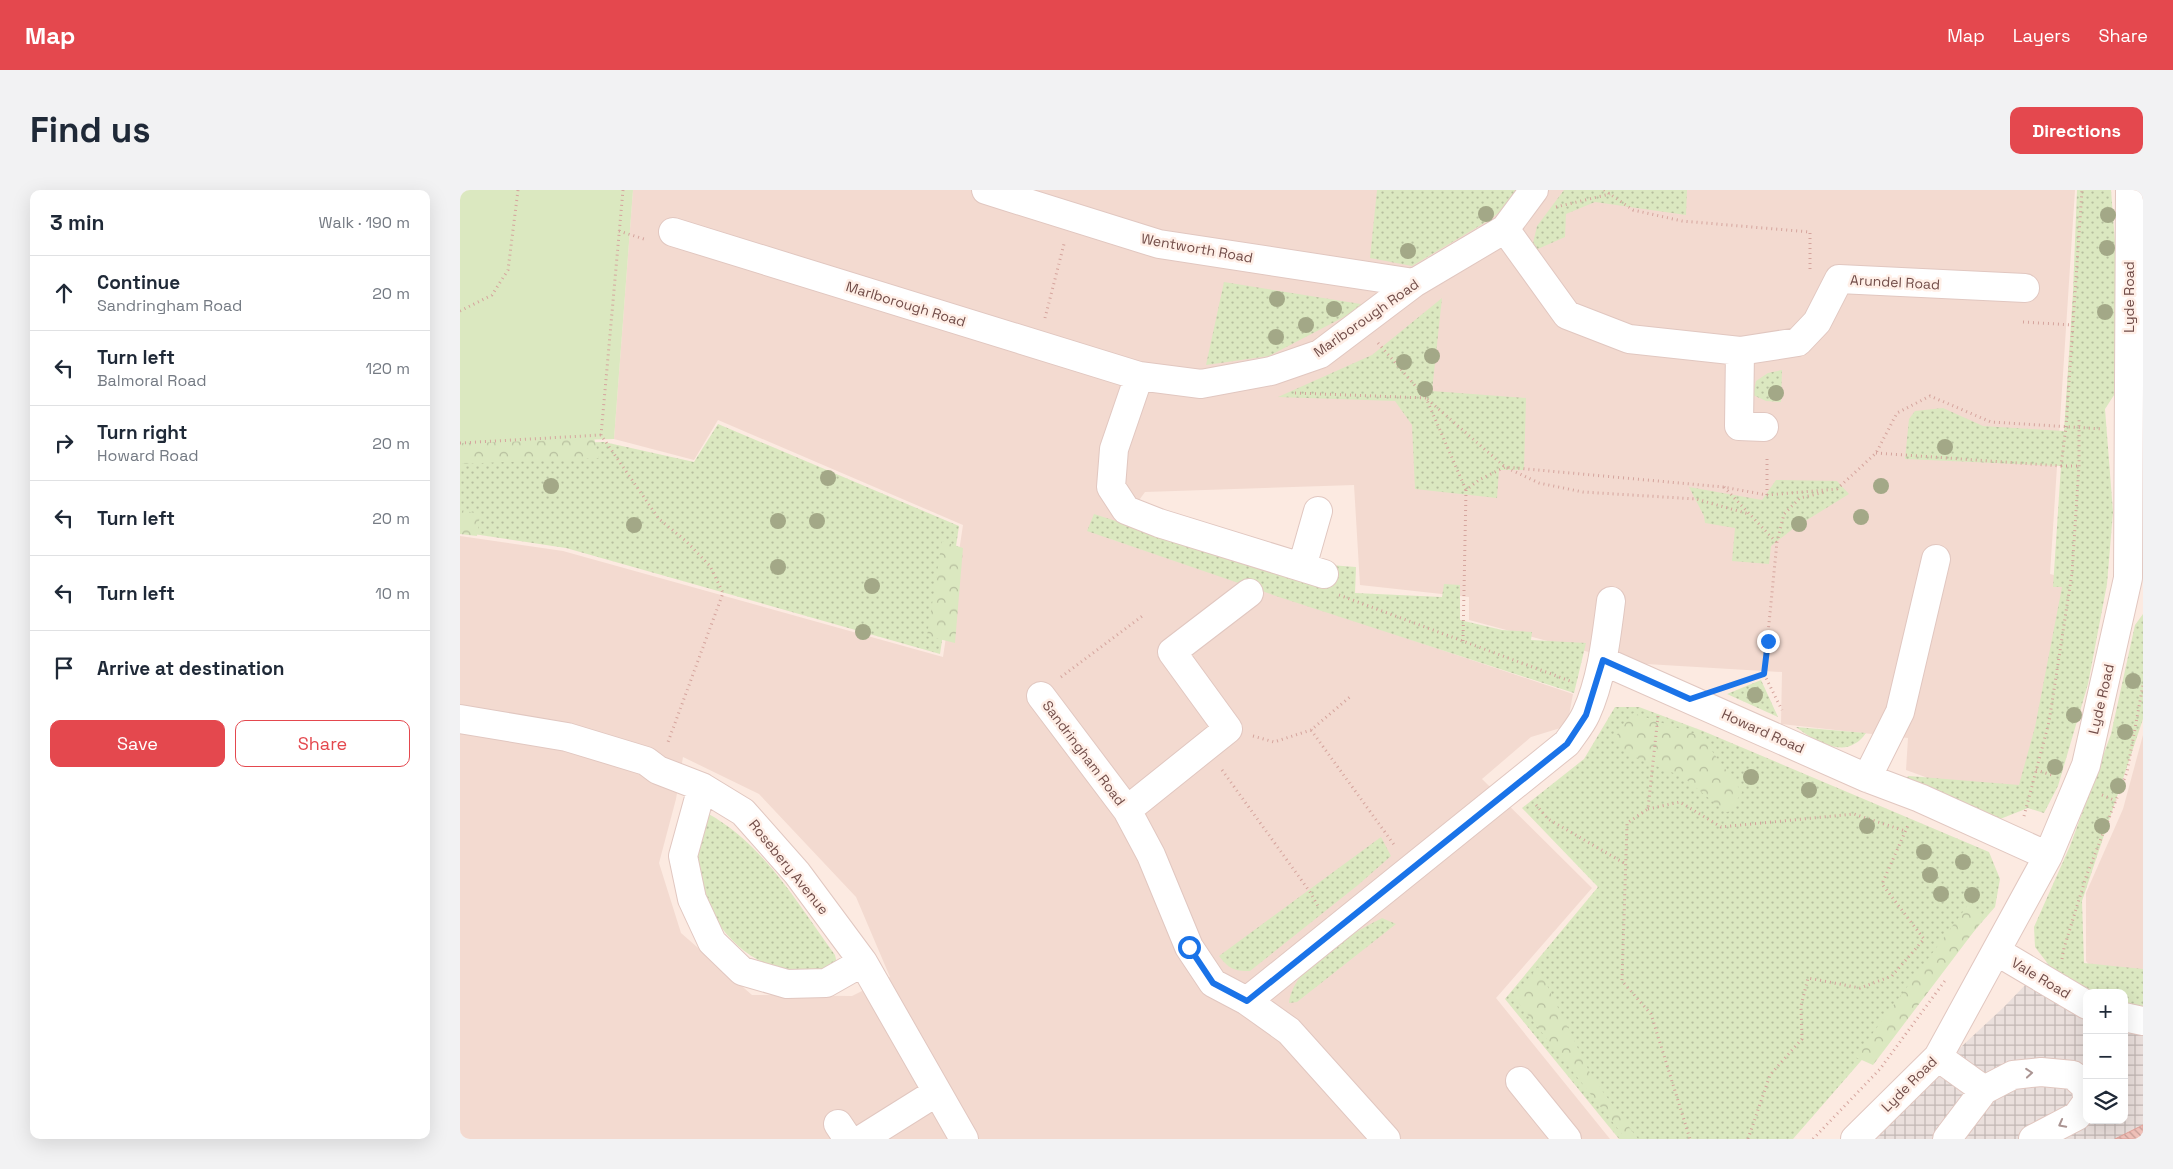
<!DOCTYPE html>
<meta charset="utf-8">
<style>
body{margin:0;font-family:"Space Grotesk",sans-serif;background:#f2f2f3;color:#1f2937}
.controls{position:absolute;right:15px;bottom:15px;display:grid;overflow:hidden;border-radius:10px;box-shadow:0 5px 20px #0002}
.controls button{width:45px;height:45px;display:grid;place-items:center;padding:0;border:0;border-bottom:1px solid #e0e1e3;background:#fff;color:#1f2937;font:25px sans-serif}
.stop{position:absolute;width:15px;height:15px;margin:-11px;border:4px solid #1a73e8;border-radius:50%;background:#fff}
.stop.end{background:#1a73e8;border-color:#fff;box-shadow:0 1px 5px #0008}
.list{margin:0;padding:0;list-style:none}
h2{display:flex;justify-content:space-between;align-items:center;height:65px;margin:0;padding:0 20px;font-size:21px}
h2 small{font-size:16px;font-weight:400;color:#747a83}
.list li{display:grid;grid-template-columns:32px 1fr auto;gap:15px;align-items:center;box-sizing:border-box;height:75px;padding:0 20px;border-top:1px solid #e0e1e3}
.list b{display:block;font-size:19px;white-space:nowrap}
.list p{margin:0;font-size:16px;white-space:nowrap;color:#747a83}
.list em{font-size:16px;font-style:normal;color:#747a83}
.actions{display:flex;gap:10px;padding:15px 20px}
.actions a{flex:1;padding:11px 0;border:1px solid #e4484e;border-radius:10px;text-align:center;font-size:18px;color:#e4484e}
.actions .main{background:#e4484e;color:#fff}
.icon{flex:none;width:28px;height:28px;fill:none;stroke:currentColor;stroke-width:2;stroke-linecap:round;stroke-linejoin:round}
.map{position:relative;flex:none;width:1683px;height:949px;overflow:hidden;border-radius:10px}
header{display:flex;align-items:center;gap:30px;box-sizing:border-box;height:70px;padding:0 25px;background:#e4484e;color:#fff}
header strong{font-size:24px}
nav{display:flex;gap:28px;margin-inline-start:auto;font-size:18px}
.intro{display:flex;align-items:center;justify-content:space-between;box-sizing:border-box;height:120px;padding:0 30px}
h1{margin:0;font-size:35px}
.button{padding:12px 22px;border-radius:10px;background:#e4484e;color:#fff;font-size:18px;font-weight:700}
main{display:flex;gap:30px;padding:0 30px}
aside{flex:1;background:#fff;border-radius:10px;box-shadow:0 5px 20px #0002}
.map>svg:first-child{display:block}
.residential{fill:#f3dad0;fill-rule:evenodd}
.industrial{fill:url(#industrial-grid)}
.grass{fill:url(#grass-dots)}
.forest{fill:url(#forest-crowns)}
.garden{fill:#dbe8c0}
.building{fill:url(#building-back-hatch);stroke:#e3a39a}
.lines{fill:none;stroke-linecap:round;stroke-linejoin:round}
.minor-casing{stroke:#e1c7c0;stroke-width:30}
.path{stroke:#d5a49d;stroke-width:3;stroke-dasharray:1 4;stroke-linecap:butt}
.minor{stroke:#fff;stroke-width:28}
.tree{fill:#a3a887}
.oneway{stroke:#aa9492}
.route{stroke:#1a73e8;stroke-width:6}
.labels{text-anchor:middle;stroke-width:5;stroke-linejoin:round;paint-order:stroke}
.street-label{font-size:14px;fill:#724d49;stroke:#ffefe7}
</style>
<header>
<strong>Map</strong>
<nav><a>Map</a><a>Layers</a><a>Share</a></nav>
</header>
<div class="intro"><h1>Find us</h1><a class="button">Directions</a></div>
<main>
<aside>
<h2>3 min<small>Walk · 190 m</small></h2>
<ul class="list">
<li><svg class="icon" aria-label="ahead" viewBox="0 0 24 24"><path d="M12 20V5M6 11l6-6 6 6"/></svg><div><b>Continue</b><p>Sandringham Road</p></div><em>20 m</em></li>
<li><svg class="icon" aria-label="left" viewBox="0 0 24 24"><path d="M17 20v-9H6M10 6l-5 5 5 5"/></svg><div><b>Turn left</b><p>Balmoral Road</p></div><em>120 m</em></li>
<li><svg class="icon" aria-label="right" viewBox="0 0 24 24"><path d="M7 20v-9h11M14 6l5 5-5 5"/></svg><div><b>Turn right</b><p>Howard Road</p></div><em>20 m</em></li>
<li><svg class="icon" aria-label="left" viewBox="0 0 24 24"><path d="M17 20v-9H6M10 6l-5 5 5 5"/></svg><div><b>Turn left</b></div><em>20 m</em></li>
<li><svg class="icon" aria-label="left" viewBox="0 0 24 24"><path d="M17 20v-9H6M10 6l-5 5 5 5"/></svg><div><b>Turn left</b></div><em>10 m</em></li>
<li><svg class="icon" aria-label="arrive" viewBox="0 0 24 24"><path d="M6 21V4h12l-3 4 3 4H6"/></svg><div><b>Arrive at destination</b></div></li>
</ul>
<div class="actions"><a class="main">Save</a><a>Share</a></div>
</aside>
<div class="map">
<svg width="1683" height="949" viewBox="0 0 1683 949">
<defs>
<pattern id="industrial-grid" width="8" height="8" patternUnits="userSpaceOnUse" patternTransform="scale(1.25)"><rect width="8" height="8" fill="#eadfdc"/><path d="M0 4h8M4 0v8" fill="none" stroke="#c2b7b4"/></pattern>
<pattern id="grass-dots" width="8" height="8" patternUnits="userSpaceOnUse" patternTransform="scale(1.25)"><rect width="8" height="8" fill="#dbe8c0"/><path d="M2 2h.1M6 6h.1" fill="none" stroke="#b6be9e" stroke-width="1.8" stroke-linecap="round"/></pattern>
<pattern id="forest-crowns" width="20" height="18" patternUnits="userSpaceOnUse" patternTransform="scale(1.25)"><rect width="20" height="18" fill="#dbe8c0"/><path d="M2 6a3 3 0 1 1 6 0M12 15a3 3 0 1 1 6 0" fill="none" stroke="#b6be9e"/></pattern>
<pattern id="building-back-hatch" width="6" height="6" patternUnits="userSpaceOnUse" patternTransform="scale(1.25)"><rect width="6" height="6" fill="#f0c1b9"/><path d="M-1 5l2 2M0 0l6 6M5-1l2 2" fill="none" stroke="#c79f98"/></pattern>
</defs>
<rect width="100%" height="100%" fill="#fceae1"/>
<path class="residential" d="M173 0H1615L1590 384 1610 389 1578 573 1548 617 1446 580 1448 548 1321 534 1322 482 1170 473 1009 430V407L900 395 894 295 685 302 651 349 1113 504 1107 536 1071 547 1022 589 1132 698 1036 808 1150 949H0V346L103 361 483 467 503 335 258 230 234 270 154 249ZM223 567 299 604 396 707 430 787 392 806 292 805 221 743 199 673 216 609Z
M1683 545V809L1653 802 1626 771V703L1663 619Z"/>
<path class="industrial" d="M1591 768 1660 803H1627V930H1664V804L1683 808V949H1402L1544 817Z"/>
<path class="grass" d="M917 0H1066L1031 29 952 76 910 68Z
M1104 0H1227L1226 25 1135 12 1106 24 1105 47 1071 62 1077 36Z
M1617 0H1651L1655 52 1658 199 1645 219 1653 322 1647 394 1628 494 1598 596 1584 623 1568 618 1540 629 1442 590 1449 586 1559 595 1575 537 1602 397H1593L1601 276 1445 269 1449 229 1455 221 1483 218 1523 236 1604 241 1613 102Z
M764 92 907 115 809 166 746 175Z
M982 108 972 201 1066 208 1064 280H1039L1037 308 955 299 952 235 935 211 818 207 912 165Z
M1322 180 1321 212 1306 211 1293 205 1296 191 1308 183Z
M258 234 499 336 480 464 106 358 0 342V256L144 252 234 272Z
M1316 290 1377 291 1389 304 1334 338 1311 356 1309 374 1272 371 1275 338 1245 333 1244 326 1229 297 1302 310Z
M634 324 864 398 870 375 896 377 895 403 982 407 984 394 1000 395V430L1042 440 1072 442 1071 450 1126 453 1114 503 822 408 627 341Z
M1683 424V529L1622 711 1624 773 1683 779V817L1664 813V803H1636L1595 783 1575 757 1574 737 1610 656 1651 544 1675 435Z
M1301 490 1318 527 1267 504Z
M1155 517H1179L1243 541 1529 662 1540 689 1535 717 1333 949H1159L1045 809 1138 697 1062 618 1124 569Z
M1336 537 1406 543C1403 547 1399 552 1394 554 1377 565 1349 547 1336 537Z
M247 623C305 655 337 713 375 765L378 778C357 781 338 782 317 777 274 767 237 715 236 671 236 656 244 638 247 623Z
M921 647 931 666 898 695 790 781C774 781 769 779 759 766Z
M922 728 936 734 837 812 829 813C834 774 890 745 922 728Z"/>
<path class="forest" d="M133 244 139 268 0 274V251Z
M0 320 20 324 17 346 0 344Z
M482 351 503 358 495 453 467 446Z
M1173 523 1241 546 1282 602 1268 624 1223 587 1170 565 1153 550Z
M1508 715 1524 728 1413 875 1395 867Z
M1078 777 1132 887 1178 949H1166L1053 806Z"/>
<path class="garden" d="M0 0H173L154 249 0 253Z"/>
<path class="building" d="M1683 935V949H1655Z"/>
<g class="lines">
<g class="minor-casing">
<path id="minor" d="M526 0 699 54 954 93
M1045 39 1107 125 1169 149 1280 161 1338 152 1357 132 1379 89 1565 98
M213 42 679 186 741 194 811 181 860 164 954 93 1045 39 1074 0
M1280 161 1279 236 1304 237
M679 186 654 259 651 297 666 320 699 333 864 384
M842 377 858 321
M1143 471 1407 588 1460 608 1588 666
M581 506 667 620 691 665 729 757 753 793 787 811 829 841 926 949
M0 529 107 547 186 571 198 580 242 597 283 622 337 683 403 772 504 949
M1407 588 1440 522 1476 369
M242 597 223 666 232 709 252 752 282 781 327 794 366 793 403 772
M667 620 768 539 712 462 789 403
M1536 761 1627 815
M787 811 1107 553C1113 544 1121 535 1126 524 1142 489 1146 449 1151 411
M1664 827 1683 831
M1478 867 1524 900 1487 949
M1060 891 1107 949
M1524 900 1553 885 1581 882 1613 885 1626 897 1627 908
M378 934 388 949
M402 949 477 902
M1395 949 1478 867 1588 666 1626 575 1668 388 1670 0
M1573 949 1617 926 1627 912"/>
</g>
<path class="path" d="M163 0 141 245 199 329 226 351 250 376 263 403 208 552
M1144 0 1173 20 1222 31 1350 42V82
M1096 17 1150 4
M159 41 187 50
M0 121 32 105 48 80 58 0
M585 128 604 54
M1563 132 1613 135
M918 153 966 208 1045 277 1079 293 1123 302 1236 309 1289 324
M835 203 966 208 1006 300
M0 253 141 245
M1416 263 1601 276 1606 237 1622 0
M1601 276H1619
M1264 297 1316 352
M1307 305V265
M879 405 1110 491
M1003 451 1006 300 1019 290 1045 277 1263 297 1307 305 1377 299 1416 263 1437 223 1470 206 1531 232 1643 239
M1304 484 1322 520
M601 487 685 424
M1268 496 1304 484 1317 352 1324 324 1340 308 1365 302
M1198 526 1188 619 1167 633 1162 791 1191 824 1230 949
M851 540 935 656
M793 546 814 552 851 540 891 506
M762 580 850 702 859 718
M1576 580 1592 585
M1642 605 1656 611
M1076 615 1088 629 1164 673
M1188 619 1220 612 1261 637 1394 624 1445 641
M1564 626 1589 532 1612 383 1619 276V229
M1602 769 1604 758 1626 687 1667 582 1683 495
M1288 949 1310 885 1342 849 1341 816 1348 788 1400 798 1432 786 1464 749 1422 694 1449 633
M1353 949 1420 879 1487 788"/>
<use href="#minor" class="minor"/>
</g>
<g class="tree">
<circle cx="1026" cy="24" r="8"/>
<circle cx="1648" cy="25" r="8"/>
<circle cx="1647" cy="58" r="8"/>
<circle cx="948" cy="61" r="8"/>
<circle cx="817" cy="109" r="8"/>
<circle cx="874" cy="119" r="8"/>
<circle cx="1645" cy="122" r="8"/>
<circle cx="846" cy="135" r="8"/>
<circle cx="816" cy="147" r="8"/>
<circle cx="972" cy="166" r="8"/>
<circle cx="944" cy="172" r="8"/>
<circle cx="965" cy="199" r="8"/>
<circle cx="1316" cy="203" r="8"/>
<circle cx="1485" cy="257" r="8"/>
<circle cx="368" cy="288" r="8"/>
<circle cx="91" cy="296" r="8"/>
<circle cx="1421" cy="296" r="8"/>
<circle cx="1401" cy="327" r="8"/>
<circle cx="318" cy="331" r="8"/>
<circle cx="357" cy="331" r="8"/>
<circle cx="1339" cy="334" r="8"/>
<circle cx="174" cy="335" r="8"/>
<circle cx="318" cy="377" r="8"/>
<circle cx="412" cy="396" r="8"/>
<circle cx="403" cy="442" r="8"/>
<circle cx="1673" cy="491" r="8"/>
<circle cx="1295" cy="505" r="8"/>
<circle cx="1614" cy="525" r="8"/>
<circle cx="1665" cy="542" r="8"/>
<circle cx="1595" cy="577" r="8"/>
<circle cx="1291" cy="587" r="8"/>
<circle cx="1658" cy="596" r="8"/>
<circle cx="1349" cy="600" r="8"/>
<circle cx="1407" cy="636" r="8"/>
<circle cx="1642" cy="636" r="8"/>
<circle cx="1464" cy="662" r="8"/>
<circle cx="1503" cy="672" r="8"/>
<circle cx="1470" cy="685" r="8"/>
<circle cx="1481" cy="704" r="8"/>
<circle cx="1512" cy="705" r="8"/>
</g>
<defs><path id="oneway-chevron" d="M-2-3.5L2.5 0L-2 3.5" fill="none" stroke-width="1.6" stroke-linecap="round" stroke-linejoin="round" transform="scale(1.25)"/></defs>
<g class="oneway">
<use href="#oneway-chevron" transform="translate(1569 883) rotate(-5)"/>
<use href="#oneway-chevron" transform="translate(1602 934) rotate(152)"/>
</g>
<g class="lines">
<path class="route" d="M729 757 753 793 787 811 1107 554 1126 525 1143 470 1230 509 1304 484 1308 451"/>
</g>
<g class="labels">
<g class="street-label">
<text transform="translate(737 58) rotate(10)" y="5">Wentworth Road</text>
<text transform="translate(1435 92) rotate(3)" y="5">Arundel Road</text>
<text transform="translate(1669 107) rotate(-90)" y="5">Lyde Road</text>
<text transform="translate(446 114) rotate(17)" y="5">Marlborough Road</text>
<text transform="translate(906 128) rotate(-35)" y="5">Marlborough Road</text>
<text transform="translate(1641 509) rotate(-77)" y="5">Lyde Road</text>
<text transform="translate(1303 541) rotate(24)" y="5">Howard Road</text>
<text transform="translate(624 563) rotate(53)" y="5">Sandringham Road</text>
<text transform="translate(329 677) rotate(51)" y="5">Rosebery Avenue</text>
<text transform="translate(1581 788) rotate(31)" y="5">Vale Road</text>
<text transform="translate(1449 894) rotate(-45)" y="5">Lyde Road</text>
</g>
</g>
</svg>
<div class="controls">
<button>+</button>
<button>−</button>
<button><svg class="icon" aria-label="layers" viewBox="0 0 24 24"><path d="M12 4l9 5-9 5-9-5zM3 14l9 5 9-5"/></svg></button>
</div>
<div class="stop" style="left:729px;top:757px"></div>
<div class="stop end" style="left:1308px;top:451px"></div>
</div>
</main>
